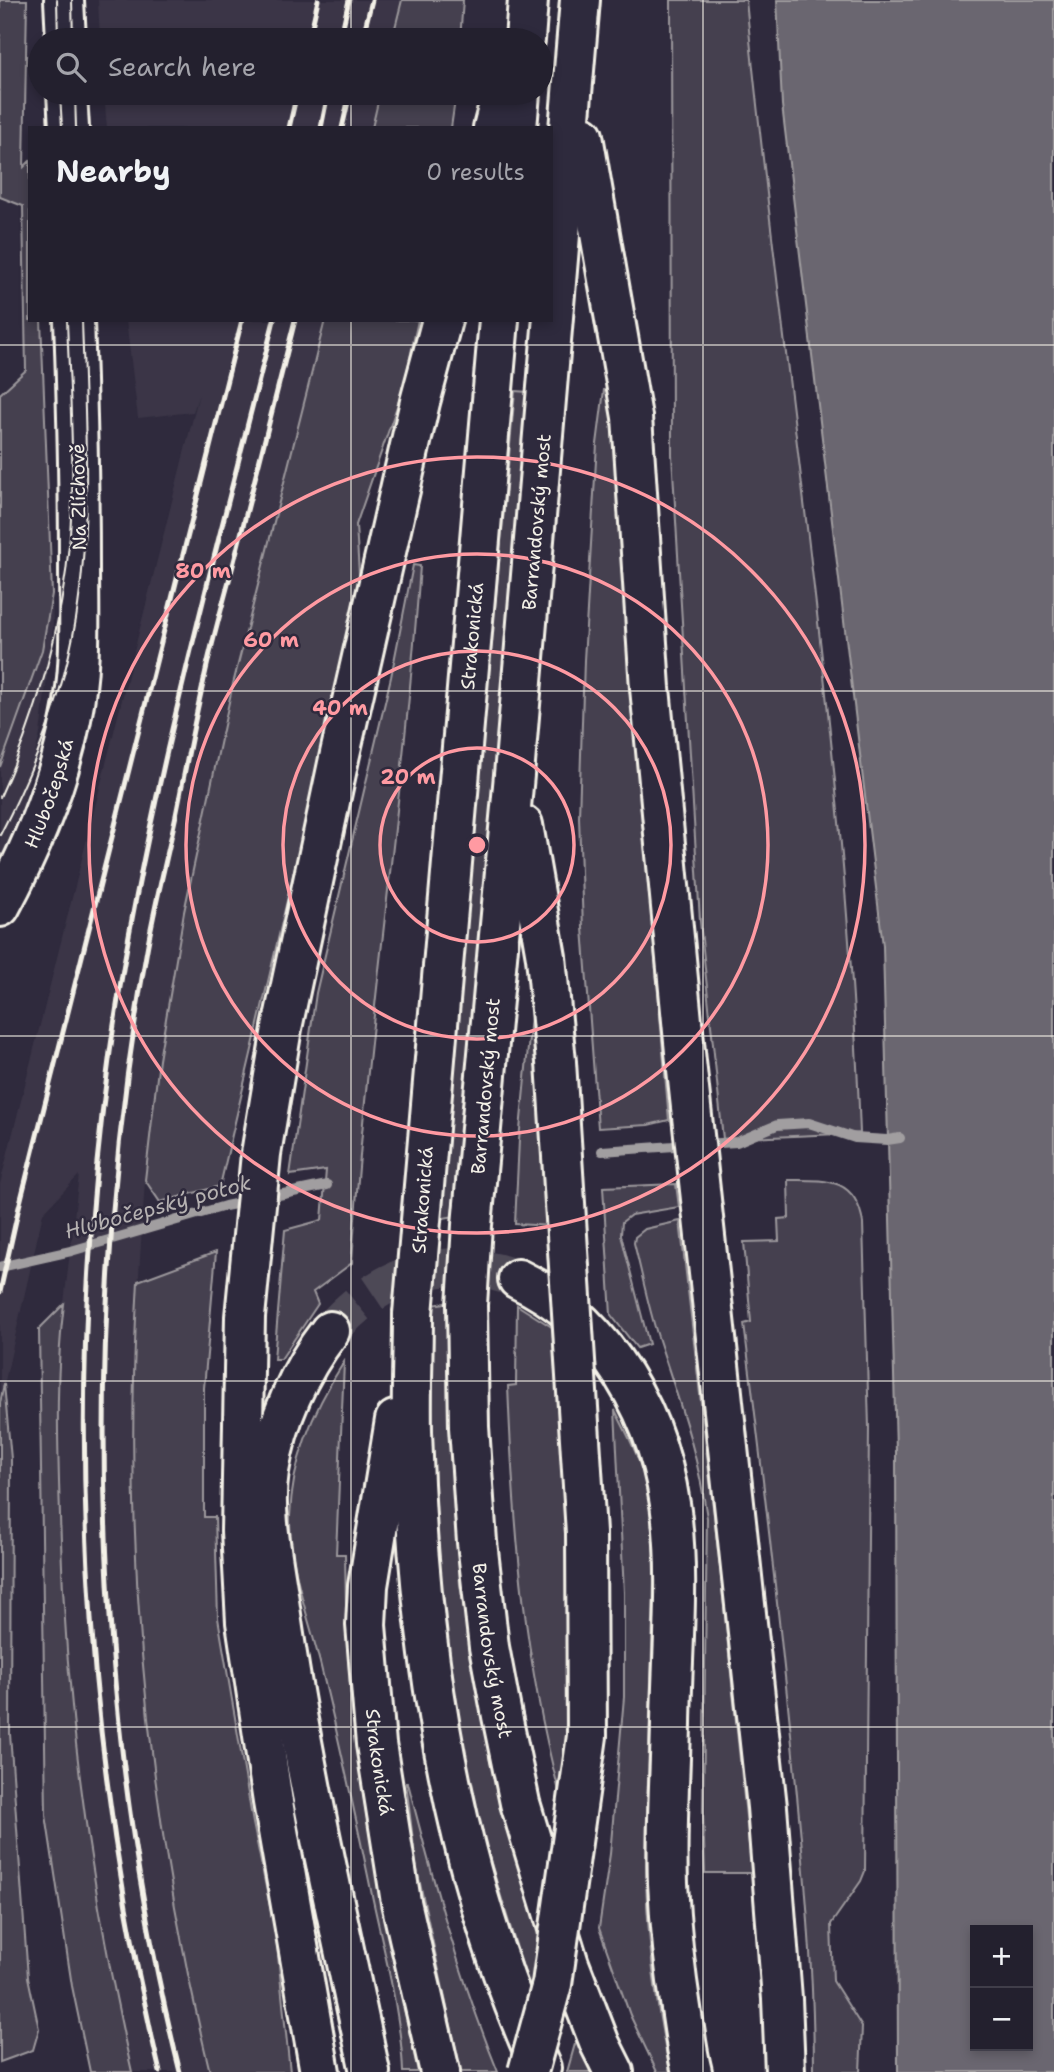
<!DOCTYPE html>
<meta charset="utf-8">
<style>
body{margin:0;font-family:"Shantell Sans",sans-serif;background:#2b2836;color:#f1f3f6}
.controls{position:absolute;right:21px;bottom:21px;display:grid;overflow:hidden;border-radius:0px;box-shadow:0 4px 10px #0003}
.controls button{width:63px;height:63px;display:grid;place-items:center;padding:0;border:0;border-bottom:2px solid #403e4a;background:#23202e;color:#f1f3f6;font:35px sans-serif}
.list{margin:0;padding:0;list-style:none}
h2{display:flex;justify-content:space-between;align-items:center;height:91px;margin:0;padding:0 28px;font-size:30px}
h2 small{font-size:23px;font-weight:400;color:#a3a3aa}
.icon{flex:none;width:38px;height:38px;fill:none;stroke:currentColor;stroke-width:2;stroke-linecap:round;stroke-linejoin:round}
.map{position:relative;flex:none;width:1054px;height:2072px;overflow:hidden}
.search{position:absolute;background:#23202e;box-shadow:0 4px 10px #0003;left:28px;top:28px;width:525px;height:77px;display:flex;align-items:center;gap:18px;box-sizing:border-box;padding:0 24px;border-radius:38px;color:#a3a3aa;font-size:26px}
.panel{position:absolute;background:#23202e;box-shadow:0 4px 10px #0003;left:28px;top:126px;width:525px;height:196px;border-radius:0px}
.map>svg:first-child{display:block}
.built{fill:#3b3647}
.green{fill:#454050;stroke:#9c989c;stroke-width:2}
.water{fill:#6a6670;stroke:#a19ea0;stroke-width:2;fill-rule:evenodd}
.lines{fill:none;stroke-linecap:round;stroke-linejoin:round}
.stream{stroke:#a19ea0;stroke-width:10}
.primary-tunnel{stroke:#4d4857;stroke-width:38;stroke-dasharray:38 19;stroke-linecap:butt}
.tertiary-casing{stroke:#f4f1e8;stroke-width:44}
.secondary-casing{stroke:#f4f1e8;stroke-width:44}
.primary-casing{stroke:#f4f1e8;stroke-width:44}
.tertiary{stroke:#2f2a3d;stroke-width:38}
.secondary{stroke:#2f2a3d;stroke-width:38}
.primary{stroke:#2f2a3d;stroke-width:38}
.tram{stroke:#f4f1e8;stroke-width:2}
.rail{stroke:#f4f1e8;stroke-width:5}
.primary-bridge-casing{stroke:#f4f1e8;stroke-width:44;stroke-linecap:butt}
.primary-bridge{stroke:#2f2a3d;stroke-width:38}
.grid{fill:none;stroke:#f4f1e8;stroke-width:2;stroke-opacity:0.55}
.ring{fill:none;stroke:#ff9aa2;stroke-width:3.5}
.labels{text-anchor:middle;stroke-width:5;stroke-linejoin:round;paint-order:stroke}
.street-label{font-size:19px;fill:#f4f1e8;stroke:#2f2a3d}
.water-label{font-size:21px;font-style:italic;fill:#b6b2b2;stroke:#2f2a3d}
.centre{fill:#ff9aa2;stroke:#2f2a3d;stroke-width:3.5}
.ring-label{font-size:21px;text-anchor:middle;font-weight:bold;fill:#ff9aa2;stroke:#2f2a3d;stroke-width:5;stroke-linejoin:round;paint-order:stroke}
</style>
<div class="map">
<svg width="1054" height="2072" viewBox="0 0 1054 2072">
<rect width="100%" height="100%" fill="#2f2a3d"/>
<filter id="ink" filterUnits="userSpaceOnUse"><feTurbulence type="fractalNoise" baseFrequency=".0143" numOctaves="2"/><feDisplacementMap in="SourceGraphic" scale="14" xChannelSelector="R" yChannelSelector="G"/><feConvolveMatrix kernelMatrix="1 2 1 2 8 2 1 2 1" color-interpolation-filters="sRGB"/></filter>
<g filter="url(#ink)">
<path class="built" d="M98 0H402L392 40H100Z
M104 93H380L372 128H107Z
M126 320H325L232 688 184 912 159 1060 145 1180 135 1338 136 1563 143 1658 154 1769 187 1972 210 2072H132L114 1987 93 1872 79 1778 68 1665 61 1567 58 1441 60 1337 79 1175 43 1213 0 1403V1184L199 394 193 412 138 418Z
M52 594 53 628 40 734 23 804 0 866V767L42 650Z"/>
<path class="green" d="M0 0H27L24 167 30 161V320H41L52 594 42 650 0 767V394L26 370 23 206 0 197Z
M402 0H463L460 40H392Z
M671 0H746C783 378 846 754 860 1133L723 1139 700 921 672 455Z
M380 93H456L451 128H372Z
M325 320H418L404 386 356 525 360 590 220 1186 160 1202 145 1180 159 1060 184 912 232 688Z
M604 390H608L610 395 631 681 669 1120 648 1125 598 1128 583 928 579 817 584 660 597 444Z
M515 391 528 392 455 1216 438 1219Z
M413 565 420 566C404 799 366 1030 352 1263L313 1292 318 1304 281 1359H274L285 1230 322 1220 326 1170 290 1175 316 993 391 677Z
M533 996 552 1226 515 1224 519 1140Z
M788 1180C826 1180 856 1177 863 1223L869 1427 865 1871 861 1881 831 1924 833 1981 862 2027 860 2072H814C814 1959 802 1846 791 1734 777 1597 761 1460 744 1324L751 1322 744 1242 779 1241 778 1219 789 1218Z
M676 1184 679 1207 631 1215 622 1222 621 1235 649 1344 637 1348 611 1315 603 1187Z
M680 1221 718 1550 752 1873H705L703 1810 707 1518C698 1452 678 1399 658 1337 648 1306 642 1274 634 1243L635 1237 645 1229Z
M216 1252 204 1388V1517H215L218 1618 253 1823 276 1936 290 2072H210C147 1814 122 1546 138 1281Z
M452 1302 450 1427 460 1585 490 1761 509 1837 541 1939 531 1993C501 1897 469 1801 453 1702 443 1633 437 1565 434 1496 431 1432 434 1368 432 1305Z
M64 1304C55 1374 58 1446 60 1516 65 1703 90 1889 132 2072H90L72 1986 46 1815 39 1329Z
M517 1305 558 1331 573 1577 572 1735 565 1813C524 1669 514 1534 508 1386L516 1385Z
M344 1362 336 1554H345C346 1611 347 1668 354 1725 367 1842 393 1957 418 2072H403C401 2014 385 1956 373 1900 357 1823 341 1747 322 1671 310 1620 289 1569 290 1516 292 1460 314 1408 344 1362Z
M4 1384 11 1459 10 1734 28 1977 39 2029 33 2050 0 2062V1403Z
M615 1410C625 1430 637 1451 643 1473 658 1528 654 1591 652 1648 650 1720 647 1793 646 1866 646 1936 656 2004 670 2072H657L630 2015 599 1928 610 1854 624 1697V1593Z
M406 1783H408C433 1881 460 1978 498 2072H461L416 1865Z
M577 2037 593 2072H567Z"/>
<path class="water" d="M777 0H1054V2072H898L896 1452 883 946 782 105ZM975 1930H1028V2046H975Z"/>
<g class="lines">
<path class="stream" d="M704 1144 737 1142 777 1125 809 1123 855 1138 887 1140 900 1138
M602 1151 689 1145
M264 1198 327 1185
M0 1267 71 1251 225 1206 250 1201"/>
<path class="primary-tunnel" d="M330 1331C381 1273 444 1252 518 1279"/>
<g class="tertiary-casing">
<g id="tertiary">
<path d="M64 0 66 40"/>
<path d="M67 93 69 128"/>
<path id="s1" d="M0 907C32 848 58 785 71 719 82 668 79 616 79 565 79 483 77 402 74 320"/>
</g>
</g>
<g class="secondary-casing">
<path id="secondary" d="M493 128 502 93
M320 2072 273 1802 246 1622 241 1531 245 1317 261 1154 282 1028 340 754 420 402 442 320"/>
</g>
<g class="primary-casing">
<g id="primary">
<path id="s2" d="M580 0 514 775 472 1225 467 1305 469 1427 477 1542 489 1647 502 1716 520 1803 546 1889 569 1964 600 2044 614 2072"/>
<path d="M525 40 528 0"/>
<path d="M517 128 520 93"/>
<path d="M583 136 632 417 650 688 685 1052 767 1807 782 1999 785 2072"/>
<path d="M523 825 546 957 556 1062"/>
<path id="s3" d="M420 1232 499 320"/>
<path d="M518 1279C558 1298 587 1324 613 1360 695 1475 673 1592 671 1724 670 1776 666 1830 668 1883 670 1927 675 1971 682 2015 685 2034 687 2053 692 2072"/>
<path d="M413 1314C413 1353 411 1392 412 1431 418 1647 451 1870 541 2068"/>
<path d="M330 1331C299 1371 277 1420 269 1471 262 1515 274 1563 280 1608 302 1764 338 1918 370 2072"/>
<path id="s4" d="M395 1420 368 1586 366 1625 376 1744 401 1902 440 2072"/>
</g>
</g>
<use href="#tertiary" class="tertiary"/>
<use href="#secondary" class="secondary"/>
<use href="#primary" class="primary"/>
<path class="tram" d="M57 0 58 40
M72 0 73 40
M60 93 62 128
M75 93 76 128
M0 797C43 703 68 605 72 502 74 442 69 381 67 320
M0 835C35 767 64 694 76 619 92 520 85 420 82 320"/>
<path class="rail" d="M309 40 318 0
M340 40 349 0
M362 40 372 0
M289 128 297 93
M321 128 328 93
M342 128 350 93
M0 1292 19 1207 242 320
M160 2072C81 1740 63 1390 110 1052 145 804 214 563 274 320
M180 2072C91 1714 81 1318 146 955 154 908 166 862 176 815 185 771 193 727 203 684 212 640 225 597 236 554 256 476 276 398 295 320"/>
<g class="primary-bridge-casing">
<path id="primary-bridge" d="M413 1314 420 1232
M528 2072 552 1984 587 1736 586 1533 556 1062"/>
</g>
<use href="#primary-bridge" class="primary-bridge"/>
</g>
</g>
<path class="grid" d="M351 0V40M703 0V2072M351 93V128M351 320V2072M0 345H1054M0 691H1054M0 1036H1054M0 1381H1054M0 1727H1054"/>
<g class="ring">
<circle cx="477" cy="845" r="97"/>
<circle cx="477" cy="845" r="194"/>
<circle cx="477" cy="845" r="291"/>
<circle cx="477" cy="845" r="388"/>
</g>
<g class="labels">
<g class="street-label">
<text transform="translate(78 497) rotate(-91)" y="7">Na Zlíchově</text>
<text transform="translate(536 522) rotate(-85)" y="7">Barrandovský most</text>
<text dy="7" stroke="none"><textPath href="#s3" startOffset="598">Strakonická</textPath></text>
<text dy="7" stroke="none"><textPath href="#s1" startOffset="124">Hlubočepská</textPath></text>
<text transform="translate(485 1086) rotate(-85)" y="7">Barrandovský most</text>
<text transform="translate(422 1200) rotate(-86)" y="7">Strakonická</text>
<text dy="7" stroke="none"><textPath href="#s2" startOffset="1657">Barrandovský most</textPath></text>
<text dy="7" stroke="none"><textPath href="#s4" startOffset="345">Strakonická</textPath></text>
</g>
<g class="water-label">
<text transform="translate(158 1207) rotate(-15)" y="7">Hlubočepský potok</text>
</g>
</g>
<circle cx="477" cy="845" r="10" class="centre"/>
<g class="ring-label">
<text x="203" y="578">80 m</text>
<text x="271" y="647">60 m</text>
<text x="340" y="715">40 m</text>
<text x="408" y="784">20 m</text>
</g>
</svg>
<div class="controls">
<button>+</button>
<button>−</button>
</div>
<div class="search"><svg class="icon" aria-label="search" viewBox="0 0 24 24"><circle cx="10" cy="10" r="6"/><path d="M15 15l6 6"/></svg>Search here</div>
<section class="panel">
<h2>Nearby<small>0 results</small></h2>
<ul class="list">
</ul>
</section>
</div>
